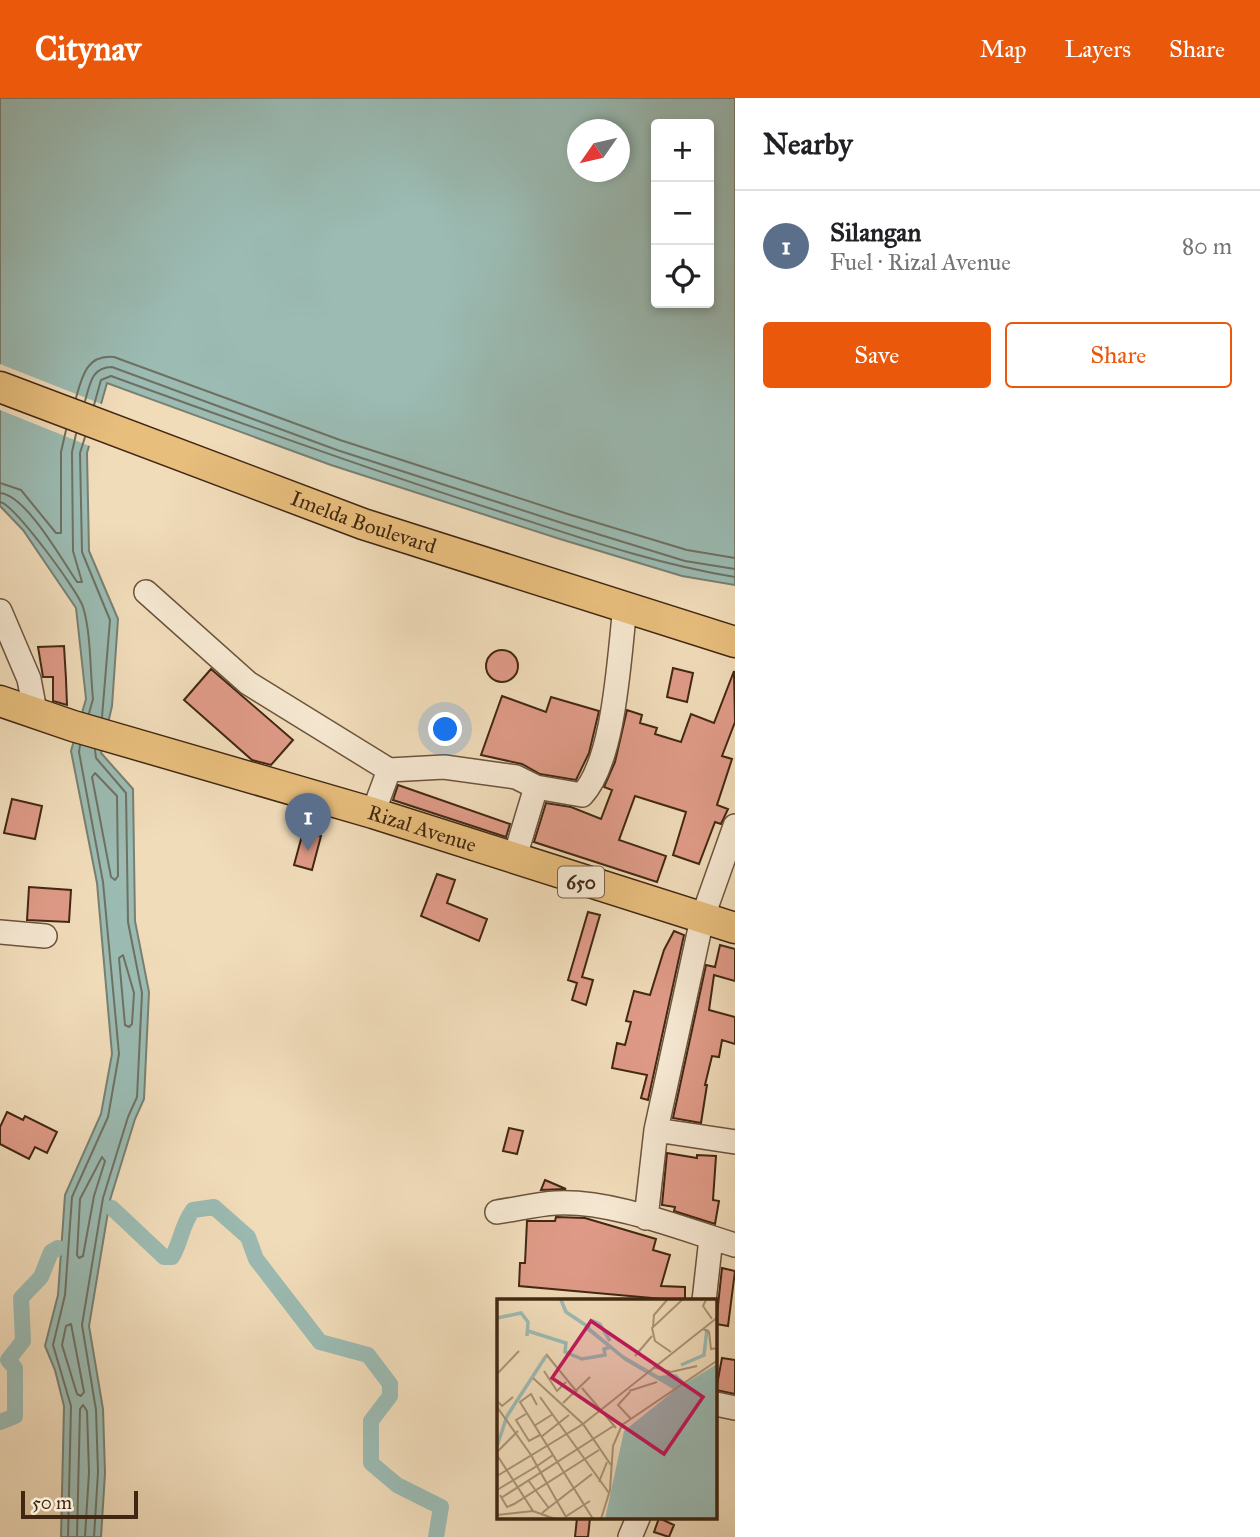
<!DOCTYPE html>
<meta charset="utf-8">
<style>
body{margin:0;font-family:"IM FELL Great Primer",serif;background:#f2f2f2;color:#202124}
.controls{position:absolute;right:21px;top:21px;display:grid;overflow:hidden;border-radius:7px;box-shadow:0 4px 10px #0003}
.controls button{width:63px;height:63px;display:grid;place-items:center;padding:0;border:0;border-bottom:2px solid #e0e0e0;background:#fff;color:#202124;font:35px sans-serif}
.compass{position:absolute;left:567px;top:21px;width:63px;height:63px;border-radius:50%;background:#fff;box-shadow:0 4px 10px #0003;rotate:236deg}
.scale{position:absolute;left:21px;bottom:18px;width:117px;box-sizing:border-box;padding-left:7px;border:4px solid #412712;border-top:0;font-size:19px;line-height:24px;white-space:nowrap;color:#412712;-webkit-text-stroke:5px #f6e8d2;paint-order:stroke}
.you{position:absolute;left:446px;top:632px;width:24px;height:24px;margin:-18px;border:5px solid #fff;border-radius:50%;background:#1a73e8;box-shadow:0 0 0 10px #1a73e833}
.badge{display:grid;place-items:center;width:46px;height:46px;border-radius:50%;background:#ea580c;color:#fff;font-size:23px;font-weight:700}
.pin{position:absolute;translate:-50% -58px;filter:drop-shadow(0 2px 4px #0008)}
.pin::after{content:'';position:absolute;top:37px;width:24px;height:21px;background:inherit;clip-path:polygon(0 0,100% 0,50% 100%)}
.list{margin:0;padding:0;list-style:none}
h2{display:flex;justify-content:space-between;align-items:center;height:91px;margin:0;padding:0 28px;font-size:30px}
h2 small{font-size:23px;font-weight:400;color:#757577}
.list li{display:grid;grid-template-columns:46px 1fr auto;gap:21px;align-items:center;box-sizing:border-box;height:112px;padding:0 28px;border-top:2px solid #e0e0e0}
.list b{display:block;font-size:26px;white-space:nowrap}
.list p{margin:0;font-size:23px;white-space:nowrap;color:#757577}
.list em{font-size:23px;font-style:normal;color:#757577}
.actions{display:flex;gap:14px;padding:21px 28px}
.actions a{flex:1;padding:16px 0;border:2px solid #ea580c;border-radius:7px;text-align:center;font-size:24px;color:#ea580c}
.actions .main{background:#ea580c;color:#fff}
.icon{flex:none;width:38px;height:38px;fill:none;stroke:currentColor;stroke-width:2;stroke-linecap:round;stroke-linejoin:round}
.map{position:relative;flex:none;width:735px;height:1439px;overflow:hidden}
header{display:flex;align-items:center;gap:42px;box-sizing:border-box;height:98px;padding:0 35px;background:#ea580c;color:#fff}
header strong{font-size:33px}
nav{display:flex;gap:38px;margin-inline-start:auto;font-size:24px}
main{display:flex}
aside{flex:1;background:#fff}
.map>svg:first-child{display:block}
.water{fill:#9bbbb3;stroke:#778073;stroke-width:2;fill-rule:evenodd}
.pier{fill:#f1dcba}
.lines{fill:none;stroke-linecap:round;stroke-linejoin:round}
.shore{stroke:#6e7162;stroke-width:2}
.canal{stroke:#9bbbb3;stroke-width:16}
.building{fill:#e09b88;stroke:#412712;stroke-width:2}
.minor-casing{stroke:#6d543c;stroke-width:26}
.major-casing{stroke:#412712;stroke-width:33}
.minor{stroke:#f6e8d2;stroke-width:23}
.major{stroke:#e8be7d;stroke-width:30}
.labels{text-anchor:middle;stroke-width:6;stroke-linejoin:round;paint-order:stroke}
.shield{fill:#f6e8d2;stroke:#77614c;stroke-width:2}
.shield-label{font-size:19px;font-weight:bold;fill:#412712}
.street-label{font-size:21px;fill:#412712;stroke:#f6e8d2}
.inset-river{fill:none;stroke:#9bbbb3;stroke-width:3.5}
.inset-road{fill:none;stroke:#ab9477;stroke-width:2}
.view{fill:#c2185b;fill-opacity:0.15;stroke:#c2185b;stroke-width:3.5}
.inset-edge{fill:none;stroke:#412712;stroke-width:3.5}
</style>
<header>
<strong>Citynav</strong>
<nav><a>Map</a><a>Layers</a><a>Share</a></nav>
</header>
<main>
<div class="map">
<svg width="735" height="1439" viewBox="0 0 735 1439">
<rect width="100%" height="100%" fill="#f1dcba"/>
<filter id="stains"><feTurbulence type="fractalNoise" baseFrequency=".00286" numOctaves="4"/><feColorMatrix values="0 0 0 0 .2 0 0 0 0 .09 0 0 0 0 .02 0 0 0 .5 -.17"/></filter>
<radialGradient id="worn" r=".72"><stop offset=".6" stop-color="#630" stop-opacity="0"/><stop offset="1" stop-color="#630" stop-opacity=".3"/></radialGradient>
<path class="water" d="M0 0H735V487L682 478 560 441 331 367 107 285 87 355 89 453 118 521 112 608 101 655 133 691 135 823 149 894 144 1001 135 1021 110 1102 89 1228 103 1311 105 1375 101 1439H61L64 1308 55 1272 45 1248 58 1197 65 1097 101 1016 112 956 97 785 71 653 86 601 76 510 23 432 0 408ZM656 26H709V205H656ZM578 32H620V74H578Z"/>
<path class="pier" d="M0 266 104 307 92 349 0 312Z"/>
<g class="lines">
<path class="shore" d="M76 300C82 278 87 256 114 259L340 342 568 416 687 452 735 460
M85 303C90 287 91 269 112 269L337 352 565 426 685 463 735 471
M94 307 101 282 111 278C240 325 370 372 501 414 578 439 655 466 735 479
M85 339 80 355 82 454 110 522 102 619
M0 385 21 392 56 435H61V354L66 332
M0 395C26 397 62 462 77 484H82L73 453 72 354 76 336
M0 404C14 406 78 493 83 509 91 534 90 573 93 601L89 615
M95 675 117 698 118 778 115 782 111 779 92 679Z
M123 857 134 895 132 926 129 929 125 927 119 860Z
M102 1059 105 1063 94 1098 83 1158 79 1160 77 1157 80 1101Z
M71 1226 84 1294 81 1298 77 1296 62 1247 66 1228Z
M68 1439 71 1308 53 1247 65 1197 72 1099 108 1019 119 956 103 784 79 654 80 647
M77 1439 80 1311 83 1307 87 1313 89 1374 85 1439
M94 1439 98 1374 96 1312 82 1227 103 1100 128 1019 137 999 142 895 128 824 126 695 96 660 95 652"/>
<path class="canal" d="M112 1110 164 1159H172C182 1142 181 1128 193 1112L214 1109 248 1139 256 1161 320 1244 368 1257 390 1286V1298L371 1323V1365L397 1387 441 1409 436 1439
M0 1324 15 1318V1270L8 1262 23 1243 21 1200 41 1179 51 1154 58 1150"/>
</g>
<path class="building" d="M64 548 66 581 67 607 53 603V579H43L38 549Z
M486 568a16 16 0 1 1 32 0a16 16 0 1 1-32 0Z
M673 570 693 575 687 604 667 599Z
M211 571 293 642 271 667 252 662 184 602Z
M734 573 735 624 722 658 732 661 717 707 728 711 721 726 715 724 699 766 673 757 686 714 635 698 619 742 666 758 657 784 534 744 546 705 571 709 601 721 612 692 604 689 615 664 627 612 642 617 640 625 657 630 655 636 681 644 691 616 714 625Z
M502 598 546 614 551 599 599 613 589 655 576 682 540 676 522 666 481 657Z
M398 687 510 726 506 739 393 702Z
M12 701 42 708 35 741 4 735Z
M303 734 321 738 312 772 294 767Z
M437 776 455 782 447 805 487 821 479 843 421 818Z
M29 789 71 792 69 824 27 822Z
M588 814 600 817 582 879 593 882 586 907 572 902 577 885 568 882Z
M674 833 684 837 648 1002 641 1000 647 977 612 970 617 945 625 947 631 924 626 923 634 893 650 897 664 852Z
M720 847 735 851V883L714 877 709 912 735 919V946L722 942 719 959 712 958 705 987H707L701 1025 673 1020 706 867 715 869Z
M7 1014 23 1022 25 1018 57 1034 47 1055 35 1049 29 1061 0 1046V1029Z
M509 1030 523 1033 517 1056 503 1053Z
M667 1055 697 1060V1057L716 1058 713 1102 719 1103 715 1126 674 1113 675 1109 662 1107Z
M545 1082 566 1091 541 1092Z
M556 1119 585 1120 656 1141 653 1152 670 1157 661 1188 685 1189V1203L519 1188 520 1165H525L527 1123H555Z
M722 1170 735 1173 728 1228 716 1226Z
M722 1260 735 1262V1296L716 1292Z
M577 1420H590L588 1439H575Z
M659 1420 674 1427 669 1439 654 1434Z"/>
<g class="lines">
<g class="minor-casing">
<path id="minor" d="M146 494 248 585 389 672 373 715
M0 513 29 581 35 613
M389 672 444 669 516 679 536 689 582 697C615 662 619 558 625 509
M514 762 536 689
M0 834 45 838
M656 1032 735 1044
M497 1114C517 1111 537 1106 556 1105 612 1102 682 1131 735 1147
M646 1120 656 1032 702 821 735 728
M704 1203 711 1140
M716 1306 735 1310
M630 1439 638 1420"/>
</g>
<g class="major-casing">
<g id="major">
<path id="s1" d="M0 289 363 426 735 544"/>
<path id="s2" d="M0 603 73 628 373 715 735 830"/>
</g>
</g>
<use href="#minor" class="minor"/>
<use href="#major" class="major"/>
</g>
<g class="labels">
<rect class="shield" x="558" y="768.5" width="46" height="31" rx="5"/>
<g class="shield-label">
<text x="581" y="791">650</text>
</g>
<g class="street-label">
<text dy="7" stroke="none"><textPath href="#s1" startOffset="388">Imelda Boulevard</textPath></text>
<text dy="7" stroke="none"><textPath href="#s2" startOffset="441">Rizal Avenue</textPath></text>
</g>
</g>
<g transform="translate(497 1201)">
<rect width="220" height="220" fill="#f1dcba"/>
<path d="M90 26 126 56 162 77 179 75 189 84 220 65V220H108L127 132 178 91 128 62 87 29Z" fill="#9bbbb3"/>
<path class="inset-river" d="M64 1 69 13 93 29M0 19 24 14 31 23 30 37M94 21 103 25 113 42M31 32 69 44 68 53 85 60 108 56 107 50 114 48M184 66 207 56 210 30M0 147 10 117 49 57"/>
<path class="inset-road" d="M209 1 206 7 215 20M156 28 157 16 170 1M206 30 212 33 214 50 221 49M174 53 158 42 155 29 185 1M49 55 80 93M138 57 155 37M156 68 174 73 200 67M47 72 60 92 69 83M0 75 22 52M36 79 86 125 114 166M85 89 119 129M132 92 160 83M133 93 121 106 134 120M43 98 112 194M0 102 5 107 16 98M66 104 93 78M40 106 34 95 23 103 96 220M0 108 34 156M29 115 19 121 32 142 43 136M37 127 56 115M44 138 72 116M0 153 21 132M0 156 36 212M56 156 40 167 69 218M0 177 86 125 221 18M31 181 51 208M102 183 110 163M0 191 40 167 34 156M3 196 10 208 17 205 102 151M4 199 118 126M45 214 95 175M0 216 36 212 58 220M68 218 93 202M104 220 113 191 116 147 125 126 221 61"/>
<path class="view" d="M94 22 206 98 167 155 55 79Z"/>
<rect width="220" height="220" class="inset-edge"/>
</g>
<rect width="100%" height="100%" filter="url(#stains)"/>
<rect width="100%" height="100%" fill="url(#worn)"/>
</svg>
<div class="controls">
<button>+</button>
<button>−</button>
<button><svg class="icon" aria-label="locate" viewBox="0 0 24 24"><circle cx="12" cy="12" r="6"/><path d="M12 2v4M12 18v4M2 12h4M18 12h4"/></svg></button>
</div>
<svg class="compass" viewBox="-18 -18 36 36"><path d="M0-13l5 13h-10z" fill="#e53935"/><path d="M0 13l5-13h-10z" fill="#757577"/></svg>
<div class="scale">50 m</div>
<div class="you"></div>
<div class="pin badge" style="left:308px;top:753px;background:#5c6f8a">1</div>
</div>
<aside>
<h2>Nearby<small></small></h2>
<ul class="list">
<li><span class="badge" style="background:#5c6f8a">1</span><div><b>Silangan</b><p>Fuel · Rizal Avenue</p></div><em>80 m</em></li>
</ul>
<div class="actions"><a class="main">Save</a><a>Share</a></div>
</aside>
</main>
